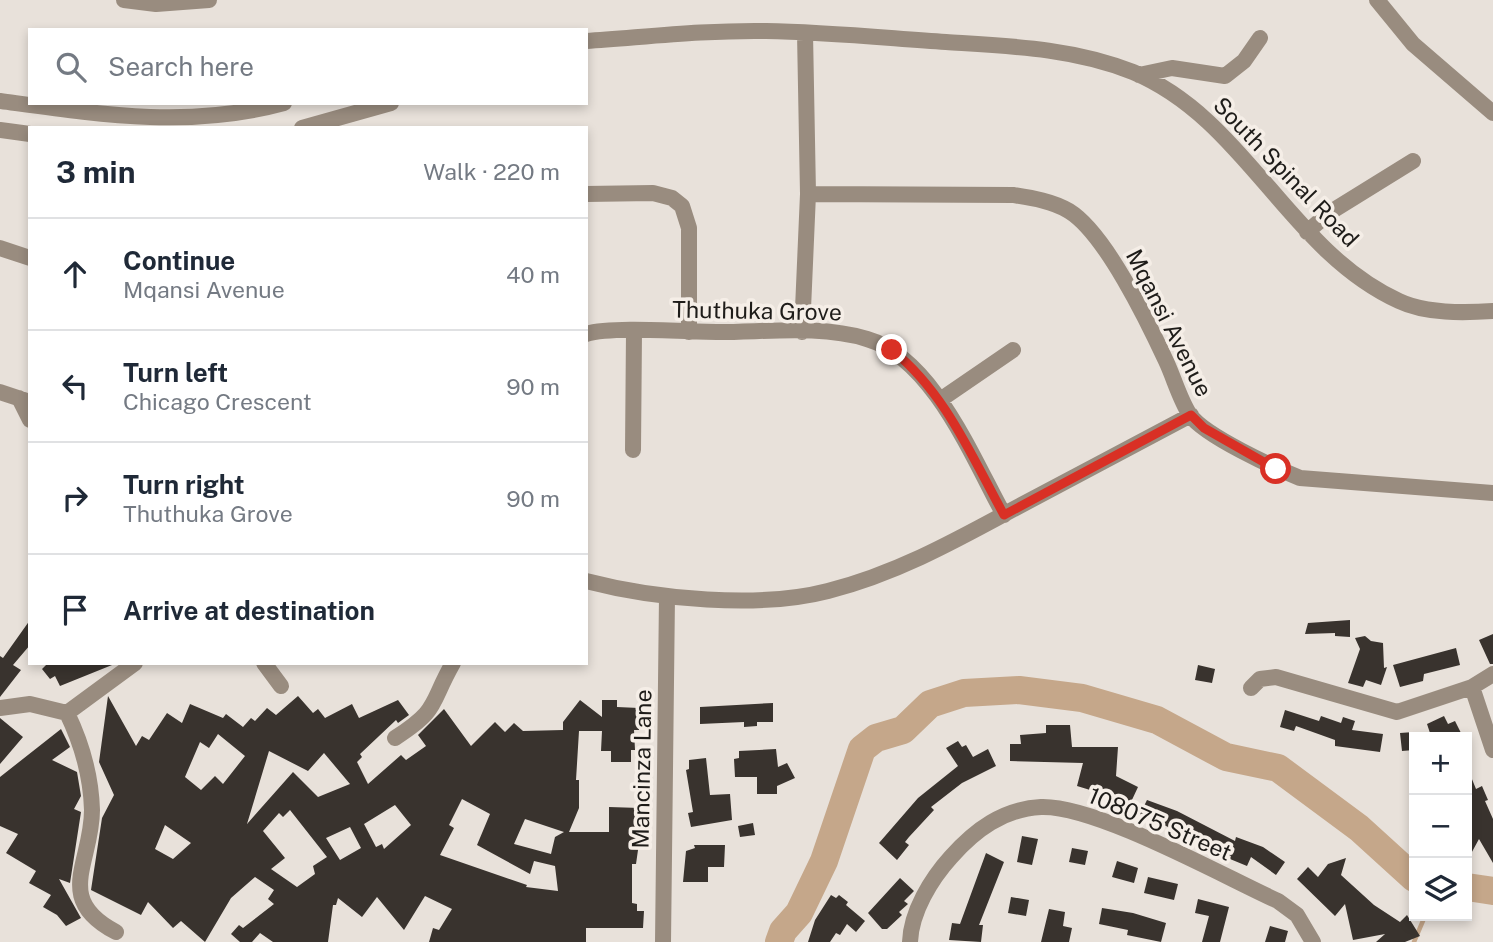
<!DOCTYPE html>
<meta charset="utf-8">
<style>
body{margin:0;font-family:"Public Sans",sans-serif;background:#f2f2f3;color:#1f2937}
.controls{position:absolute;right:21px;bottom:21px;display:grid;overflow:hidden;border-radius:0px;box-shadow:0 4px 10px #0003}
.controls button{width:63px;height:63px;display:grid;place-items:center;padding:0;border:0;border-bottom:2px solid #e0e1e3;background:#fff;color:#1f2937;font:35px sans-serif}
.stop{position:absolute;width:21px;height:21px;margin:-16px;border:5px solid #d93025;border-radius:50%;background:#fff}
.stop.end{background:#d93025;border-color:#fff;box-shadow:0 2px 7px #0008}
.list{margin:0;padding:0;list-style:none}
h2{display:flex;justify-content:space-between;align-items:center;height:91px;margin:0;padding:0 28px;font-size:30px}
h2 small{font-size:23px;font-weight:400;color:#747a83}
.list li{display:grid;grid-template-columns:46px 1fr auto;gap:21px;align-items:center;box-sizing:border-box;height:112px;padding:0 28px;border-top:2px solid #e0e1e3}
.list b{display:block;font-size:26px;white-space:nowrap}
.list p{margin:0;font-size:23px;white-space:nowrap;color:#747a83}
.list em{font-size:23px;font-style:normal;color:#747a83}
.icon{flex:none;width:38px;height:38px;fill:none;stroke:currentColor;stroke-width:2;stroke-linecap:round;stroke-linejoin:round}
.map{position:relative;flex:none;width:1493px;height:942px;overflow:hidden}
.search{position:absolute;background:#fff;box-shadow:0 4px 10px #0003;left:28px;top:28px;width:560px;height:77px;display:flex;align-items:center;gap:18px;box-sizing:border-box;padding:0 24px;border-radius:0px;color:#747a83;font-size:26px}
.panel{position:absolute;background:#fff;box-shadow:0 4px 10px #0003;left:28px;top:126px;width:560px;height:539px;border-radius:0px}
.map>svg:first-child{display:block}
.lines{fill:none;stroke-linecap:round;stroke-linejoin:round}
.stream{stroke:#c5a78a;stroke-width:4.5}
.river{stroke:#c5a78a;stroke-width:28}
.building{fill:#39332e;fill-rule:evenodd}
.minor{stroke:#998c7f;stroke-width:16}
.route{stroke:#d93025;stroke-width:9}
.labels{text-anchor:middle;stroke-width:7;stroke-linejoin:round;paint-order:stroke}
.street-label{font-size:23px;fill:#1e1c19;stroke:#f5eee7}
</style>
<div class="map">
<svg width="1493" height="942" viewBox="0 0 1493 942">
<rect width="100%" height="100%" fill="#e8e1da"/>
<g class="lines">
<path class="stream" d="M1414 942 1425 916"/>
<path class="river" d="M1467 887 1493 891
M779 942 783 931 799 913 824 861 862 749 876 738 903 730 930 704 964 693 1019 690 1082 698 1157 720 1226 757 1278 768 1359 828 1414 878"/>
</g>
<path class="building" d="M30 620V645L13 665 21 670 0 697V656L3 658Z
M1350 620V637L1335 636V633L1305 634 1308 623Z
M1493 634V664H1490L1479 640Z
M1365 636 1371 641 1383 643 1384 668 1387 667 1381 685 1366 680 1363 687 1348 683 1360 649 1355 638Z
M1456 648 1460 665 1424 674 1423 681 1400 687 1393 665Z
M48 663H117L60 686 55 676 50 679 42 669Z
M1198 665 1215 669 1212 683 1195 680Z
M108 696 136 746 142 736 149 740 167 713 182 723 190 704 223 718 226 714 243 727 251 718 255 721 267 708 276 715 298 696 313 713 318 709 325 718 352 704 359 718 398 700 409 715 398 723 396 720 360 754 362 757 357 762 368 784 401 755 406 760 426 746 418 735 444 709 471 746 495 722 505 732 514 723 523 731 563 730V722L580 700 602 717V700H617V707L639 708V730H634L635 750H631V762H611V751H601L602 731H579L576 780H579V808L569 832H609V807L640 808V836L636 864H632V903L637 904V911H644L643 928H586V942H429L433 928 439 930 452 909 425 896 404 930 377 897 362 917 338 898 336 905H333L328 942H273L260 933 252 942H240L231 934 239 925 243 928 274 904 268 899 274 890 255 877 231 898 205 942 181 921 173 928 148 902 141 915 91 890 102 818 114 795 99 762ZM218 734 245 756 223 784 215 776 201 790 185 777 200 742 209 748ZM269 751 308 771 324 753 350 784 318 797 293 772 247 824ZM462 799 490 814 477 845 530 874 534 861 555 866 558 891 526 887 527 885 440 855 454 828 449 825ZM395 805 411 825 384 849 382 844 376 847 364 824ZM290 810 327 857 313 866 315 874 297 887 271 869 285 858 263 831 279 813 283 817ZM525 819 564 832 555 837 551 854 514 844ZM165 825 191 843 173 859 155 849ZM350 827 361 848 340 860 326 838Z
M773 703V722H757V726L744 727V722L700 724V707Z
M1285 710 1319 721 1321 716 1341 723 1343 717 1355 721 1352 730 1383 734 1380 752 1335 746V740L1296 726 1294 731 1280 727Z
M1444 716 1448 724 1455 721 1463 737H1421L1430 733 1427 724Z
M0 718 23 737 0 764Z
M1046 725H1070L1072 747H1118L1116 776 1138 787 1131 802 1101 788 1100 793 1077 786 1083 763 1010 761V744H1021L1020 735 1046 733Z
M61 729 70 747 52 760 77 772 81 796 74 809 81 812 70 883 59 879 81 918 66 926 57 915 43 907 51 895 29 883 36 871 6 853 18 834 0 826V777Z
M1414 732V750L1402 751 1400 733Z
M958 741 962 747 966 745 973 757 988 749 996 766 962 783 931 807 934 810 909 837 905 842 909 845 897 860 879 843 918 798 958 766 946 748Z
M776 749 778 767 787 763 795 778 777 786V794H757V777H735L734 759 739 758V751Z
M706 758 710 795 730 794 732 820 691 827 688 813 693 812 686 770 689 769V760Z
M1467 767 1476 789 1482 786 1488 800 1485 801 1493 819V863L1479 839 1467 861Z
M1147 800 1177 811 1235 841 1236 837 1263 847 1285 862 1276 875 1251 857 1247 866 1230 859 1231 856 1140 814Z
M753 823 755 835 740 837 738 826Z
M1022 836 1038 839 1032 865 1017 862Z
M694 845H725L724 867H708V882H683L686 851 695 848Z
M1072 848 1088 851 1085 865 1069 862Z
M986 853 1004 862 979 925H983L981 942 949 940 952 923 960 924Z
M1346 858 1341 875 1374 905 1400 922 1407 915 1420 936 1405 942H1376L1385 934 1353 940 1345 904 1335 916 1297 879 1308 867 1318 877 1328 864Z
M1117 861 1138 868 1134 883 1112 877Z
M1148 877 1178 884 1174 900 1144 893Z
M900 878 914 891 904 901 908 904 899 912 902 915 887 929H882L868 913Z
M831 895 836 898 839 895 848 902 846 905 865 921 856 932 847 924 840 935 836 933 830 942H808L815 920Z
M1011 897 1029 900 1026 916 1008 913Z
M1198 899 1229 907 1220 942H1202L1209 916 1195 913Z
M1102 908 1133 913 1166 923 1161 942 1127 935 1128 930 1099 924Z
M1049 909 1065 912 1063 926 1072 928 1069 942H1041Z
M1270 926 1288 931 1285 942H1265Z"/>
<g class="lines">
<path class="minor" d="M124 0 156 4 209 0
M1377 0 1413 44 1493 113
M586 41C646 37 706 30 766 31 826 32 886 38 946 42 1009 46 1073 48 1133 72 1246 119 1289 251 1399 301 1426 314 1464 313 1493 311
M1139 75 1172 68 1225 76 1244 61 1260 38
M0 101C96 114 189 129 284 103
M302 128 391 103
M0 130 30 134
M586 194 653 193 672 198 682 206 689 228V332
M808 194 1013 195C1032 198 1052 201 1069 211 1105 233 1148 322 1166 361 1174 378 1180 400 1190 415 1205 436 1275 468 1300 478L1493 493
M1307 232 1329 213 1413 161
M0 248 30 258
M802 332 808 194 805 33
M586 334C614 326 686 332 719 332 766 332 821 325 867 339 933 358 973 459 1004 515
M0 392 30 402
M19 398 30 420
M940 400 1013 350
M633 450 634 332
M586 581C655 599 759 609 828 591 895 574 953 542 1012 510 1072 478 1131 447 1191 415
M264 663 281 686
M1472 687 1493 750
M1251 688 1260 679 1276 677 1397 712 1472 687 1493 674
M0 708 30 704 67 713 135 663
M67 713C82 744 91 775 92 810 92 863 53 899 116 932
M395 738C440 709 429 705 453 663
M663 942 667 596
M910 942C911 912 931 879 951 857 975 830 1003 809 1041 807 1096 805 1223 876 1278 901L1297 915 1313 942"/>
</g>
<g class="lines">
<path class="route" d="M892 350C945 392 972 457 1004 515L1191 415 1204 428 1276 469"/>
</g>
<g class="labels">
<g class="street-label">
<text transform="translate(1286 172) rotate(46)" y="8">South Spinal Road</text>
<text transform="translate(757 311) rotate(1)" y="8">Thuthuka Grove</text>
<text transform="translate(1169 323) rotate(63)" y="8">Mqansi Avenue</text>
<text transform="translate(642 769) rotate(-89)" y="8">Mancinza Lane</text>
<text transform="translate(1160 824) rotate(23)" y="8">108075 Street</text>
</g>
</g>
</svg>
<div class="controls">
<button>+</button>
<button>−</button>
<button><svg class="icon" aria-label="layers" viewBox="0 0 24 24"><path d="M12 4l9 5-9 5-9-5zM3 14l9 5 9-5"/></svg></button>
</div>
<div class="stop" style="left:1276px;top:469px"></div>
<div class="stop end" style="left:892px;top:350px"></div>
<div class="search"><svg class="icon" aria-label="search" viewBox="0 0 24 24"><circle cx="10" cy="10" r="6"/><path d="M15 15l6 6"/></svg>Search here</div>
<section class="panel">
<h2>3 min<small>Walk · 220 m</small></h2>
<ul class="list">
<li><svg class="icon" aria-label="ahead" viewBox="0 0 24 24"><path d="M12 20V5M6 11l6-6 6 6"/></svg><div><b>Continue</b><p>Mqansi Avenue</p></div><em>40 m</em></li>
<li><svg class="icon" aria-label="left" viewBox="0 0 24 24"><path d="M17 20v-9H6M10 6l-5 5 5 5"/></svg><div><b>Turn left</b><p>Chicago Crescent</p></div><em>90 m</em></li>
<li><svg class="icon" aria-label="right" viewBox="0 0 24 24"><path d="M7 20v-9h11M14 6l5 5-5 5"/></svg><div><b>Turn right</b><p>Thuthuka Grove</p></div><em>90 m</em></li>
<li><svg class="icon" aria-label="arrive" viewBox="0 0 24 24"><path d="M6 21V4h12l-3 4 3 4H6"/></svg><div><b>Arrive at destination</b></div></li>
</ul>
</section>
</div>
